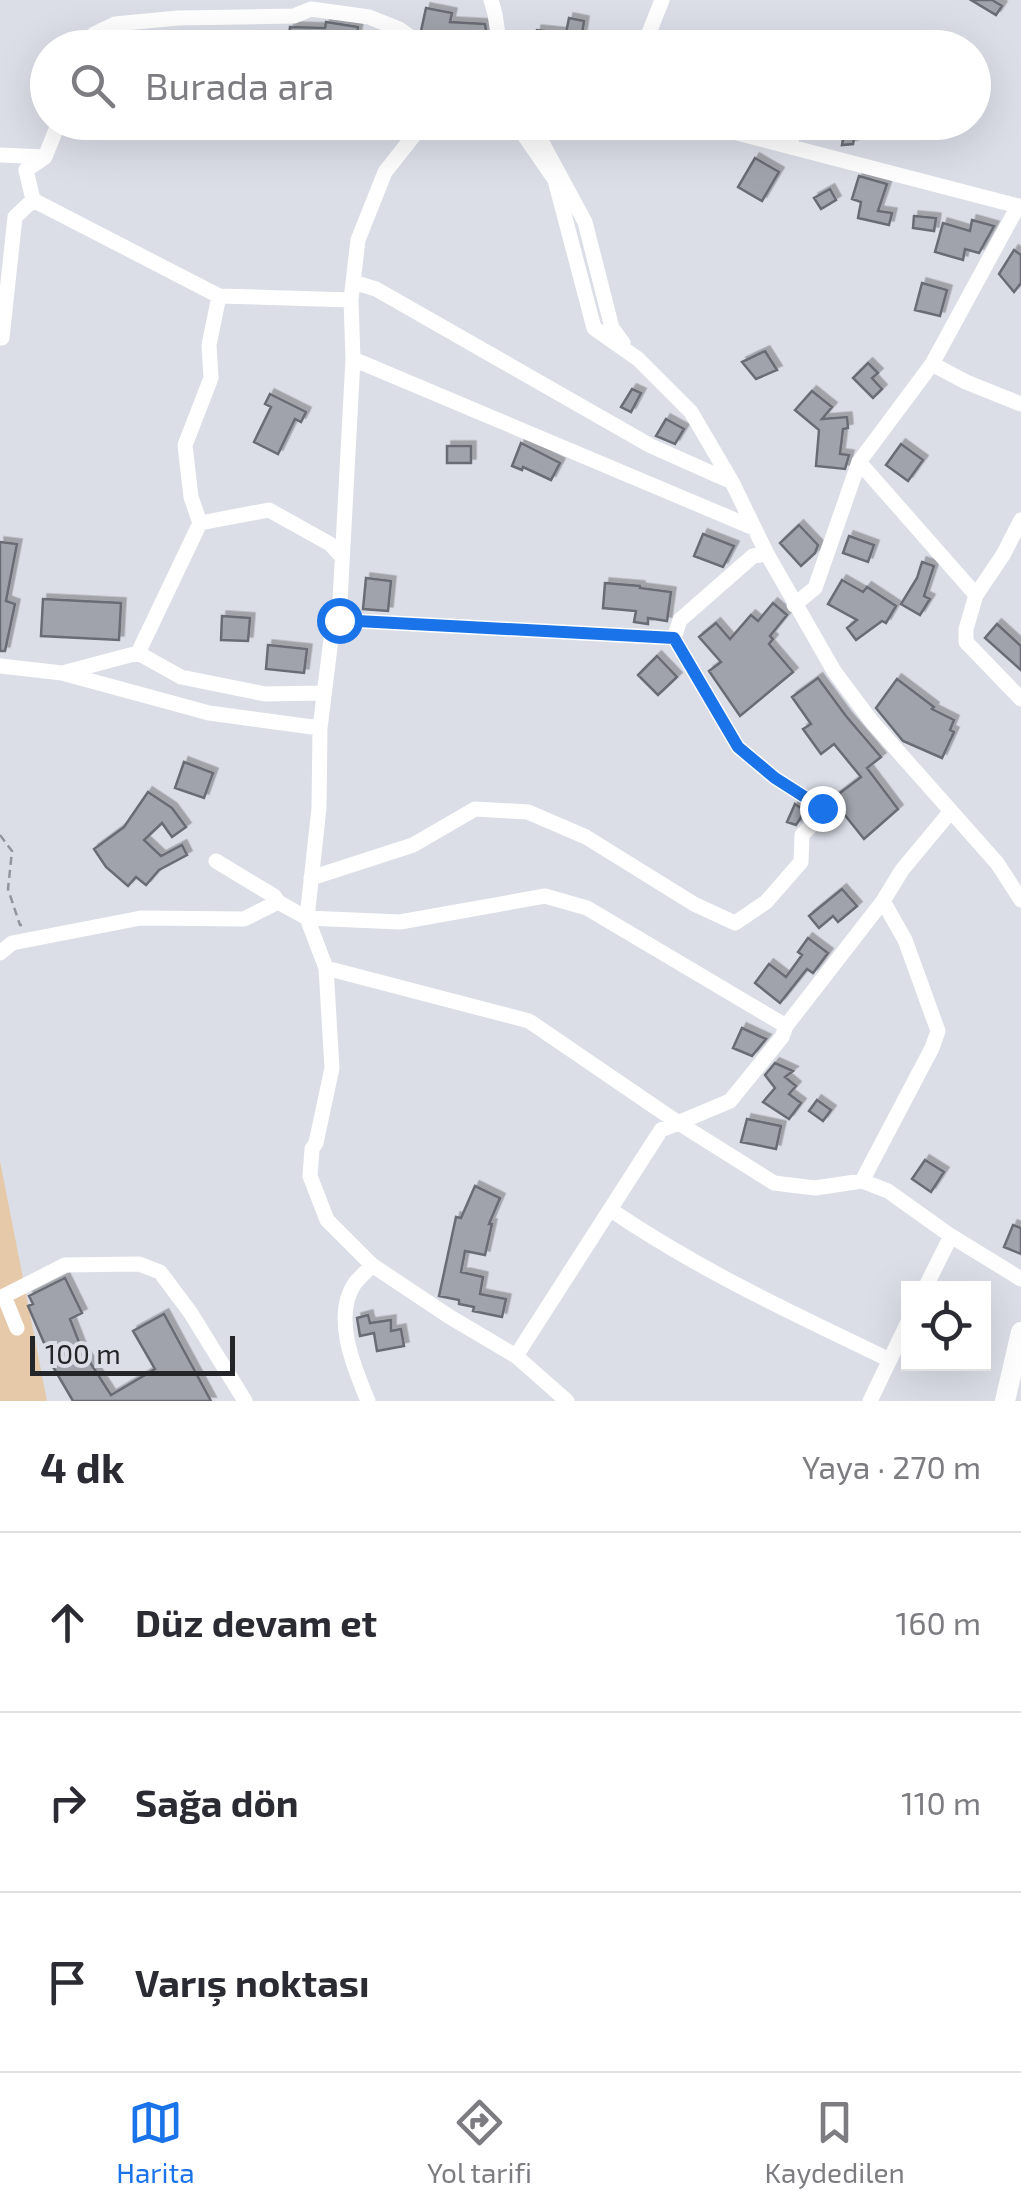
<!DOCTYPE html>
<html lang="tr">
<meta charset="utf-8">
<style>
body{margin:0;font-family:"Exo 2",sans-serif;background:#f2f2f3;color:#2b2b33}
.controls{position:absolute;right:30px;bottom:30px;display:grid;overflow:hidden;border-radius:0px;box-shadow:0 10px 40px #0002}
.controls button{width:90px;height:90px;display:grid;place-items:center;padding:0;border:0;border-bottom:2px solid #e1e1e2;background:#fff;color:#2b2b33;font:50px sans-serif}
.scale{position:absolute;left:30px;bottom:25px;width:205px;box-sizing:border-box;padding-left:10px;border:5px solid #242528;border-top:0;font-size:28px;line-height:35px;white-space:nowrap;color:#242528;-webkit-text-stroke:8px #dbdee7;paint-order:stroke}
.stop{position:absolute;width:30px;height:30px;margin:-22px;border:8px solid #1a73e8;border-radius:50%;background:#fff}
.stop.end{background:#1a73e8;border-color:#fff;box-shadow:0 2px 10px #0008}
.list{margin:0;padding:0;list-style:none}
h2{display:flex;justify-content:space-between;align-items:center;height:130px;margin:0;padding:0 40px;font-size:42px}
h2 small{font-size:32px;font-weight:400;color:#7c7c81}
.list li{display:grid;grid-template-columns:65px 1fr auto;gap:30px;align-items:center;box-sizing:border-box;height:180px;padding:0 40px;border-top:2px solid #e1e1e2}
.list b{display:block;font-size:38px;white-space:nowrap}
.list em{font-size:32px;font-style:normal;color:#7c7c81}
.icon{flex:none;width:55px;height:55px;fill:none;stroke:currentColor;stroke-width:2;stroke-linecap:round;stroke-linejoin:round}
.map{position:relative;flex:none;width:1021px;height:1401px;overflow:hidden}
.search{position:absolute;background:#fff;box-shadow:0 10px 40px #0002;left:30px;right:30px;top:30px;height:110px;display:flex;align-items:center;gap:25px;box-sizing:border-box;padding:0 35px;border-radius:55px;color:#7c7c81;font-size:38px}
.sheet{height:670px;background:#fff}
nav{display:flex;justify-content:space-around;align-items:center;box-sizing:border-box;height:140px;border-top:2px solid #e1e1e2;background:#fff;font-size:28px;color:#7c7c81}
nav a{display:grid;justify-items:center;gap:5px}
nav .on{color:#1a73e8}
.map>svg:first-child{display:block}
.green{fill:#e6c9a9}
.building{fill:#a0a3ab;stroke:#696c74;stroke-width:2.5;filter:url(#shadow)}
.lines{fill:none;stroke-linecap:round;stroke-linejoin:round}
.path{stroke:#92959b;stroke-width:2.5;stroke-dasharray:8 5;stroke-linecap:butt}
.minor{stroke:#fff;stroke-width:15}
.tertiary{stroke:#fff;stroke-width:20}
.route{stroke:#1a73e8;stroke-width:12}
</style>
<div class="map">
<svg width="1021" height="1401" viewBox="0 0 1021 1401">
<defs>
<filter id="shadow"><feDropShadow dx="4.5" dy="-4.5" stdDeviation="0" flood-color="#0004"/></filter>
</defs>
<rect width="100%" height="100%" fill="#dbdee7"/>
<path class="green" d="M0 1161 47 1401H0Z"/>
<path class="building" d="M971 0H992L1002 6 996 15Z
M426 8 452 13 450 22 485 24 489 48H460L461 39 421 31Z
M569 18 584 21 580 47 563 44V48H535L537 30 566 33Z
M326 22 358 27 354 48 322 45 323 39 289 36 290 27 325 28Z
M379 33 394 39 406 48H371Z
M846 122H857L853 144 842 145Z
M755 158 779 172 762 201 738 187Z
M859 176 887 184 878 211 892 213 889 225 858 218 861 202 852 199Z
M830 189 836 200 821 209 814 198Z
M914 216 936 218 934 231 913 228Z
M972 220 994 226 979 253 965 249 963 260 935 252 943 223 970 231Z
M1014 250 1021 255V283L1014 292 999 274Z
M922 283 947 290 940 316 915 310Z
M765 351 777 370 756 379 742 362Z
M868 363 878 373 872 378 882 389 873 398 853 378Z
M632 389 641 393 631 412 621 407Z
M812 391 832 407 822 419 847 417 848 428 843 429 840 454 849 455 845 469 816 466 819 430 795 410Z
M270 394 306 412 301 422 295 419 278 454 254 442 271 407 265 404Z
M666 419 684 429 675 444 656 436Z
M521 443 560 463 551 480 523 467 522 470 512 466Z
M901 444 923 460 908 481 886 465Z
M447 446H471V463H447Z
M799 525 818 545 815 553 801 566 780 543Z
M703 534 734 546 723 567 694 556Z
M849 536 874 545 868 562 843 553Z
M0 542 17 544 6 601 15 604 5 651H0Z
M922 562 934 566 924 596 930 599 920 615 901 604 917 578Z
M366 578 391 581 388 611 363 609Z
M842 580 863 592 867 587 896 606 886 623 882 621 856 640 847 628 857 620 828 604Z
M605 583 640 586V588L671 592 667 621 648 618V624L634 622 636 611 603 608Z
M43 599 121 603 119 640 41 636Z
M773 603 787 615 770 636 773 639 769 644 793 672 740 716 709 671 721 662 699 637 716 623 730 639 751 615 758 621Z
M222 616 250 618 248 641 221 640Z
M997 624 1021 646V670L985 638Z
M268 645 307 649 304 673 266 669Z
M657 656 677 677 658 695 638 675Z
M818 678 846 716 881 757 867 768 898 809 864 839 832 799 861 777 834 744 821 754 803 729 811 724 792 697Z
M897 679 934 707 932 709 954 720 950 730 954 732 942 758 903 741 876 708Z
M184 762 213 773 204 798 175 788Z
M148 792 172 808 186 827 172 837 162 823 144 840 161 856 182 845 187 855 159 870 146 885 136 877 128 886 106 867 94 849 124 827Z
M795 804 805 811 796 825 787 822Z
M842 889 857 906 838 922 833 916 819 928 809 916Z
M808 938 828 953 813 973 807 969 780 1003 755 983 769 964 786 977 802 955 798 952Z
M742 1028 766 1039 752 1056 733 1048Z
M775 1063 793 1071 785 1077 796 1086 789 1094 801 1103 789 1119 763 1102 775 1088 765 1075Z
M817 1100 831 1110 823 1121 809 1111Z
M747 1119 781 1126 776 1149 741 1142Z
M925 1160 944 1172 931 1192 912 1179Z
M475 1186 500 1198 489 1224H492L485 1255 465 1251 461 1272 483 1277 480 1294 506 1299 502 1317 473 1311 474 1307 459 1304V1300L439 1296 456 1217 461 1218Z
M1013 1225 1021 1228V1254L1004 1247Z
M65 1278 82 1313 70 1319 82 1350 111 1395 155 1369 133 1331 164 1314 211 1401H73L49 1360 51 1359 28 1306 33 1304 29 1296Z
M368 1315 370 1323 391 1320V1331L401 1329 404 1346 377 1351 374 1333 360 1336 357 1318Z"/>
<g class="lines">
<path class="path" d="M0 835 12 851 8 889 20 925H22"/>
<path class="minor" d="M491 0 495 14 500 48
M89 48 94 34 115 24 178 18 294 16 311 9 369 17 399 29 426 48
M643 48 662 0
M439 122 415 134 385 172 358 240 351 300 353 359 339 620 332 631 320 728 319 808 307 918 326 968 332 1068 316 1143 312 1149 310 1176 327 1220 372 1265 450 1317 516 1356 567 1401
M515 122 555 180 594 328 638 359 691 412 732 482
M531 122 585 222 612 328 623 343
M695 122 1018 206
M791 147 793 122
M0 155 45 157 26 170 33 200 219 296
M45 157 59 122
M353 282 376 289 651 446 732 482 767 554
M0 338H2L15 217 33 200
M353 359 754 528
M932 364 966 382 1021 404
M859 462 976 595
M1021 520 1003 555 976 595 966 629V642L1021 699
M200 523 269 510 330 544 342 557
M794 605 815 588 859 462 932 364 1018 206H1021
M339 620 674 638
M138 653 200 523 191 497 185 445 211 378 209 345 219 296 351 300
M0 666 62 673 209 713 320 728
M66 672 138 653 181 677 265 694 324 693
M216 861 274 896 278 902 307 918 400 922 545 896 587 908 786 1026
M311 878 413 845 475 809 528 812 586 837 694 904 735 923 766 902 801 862 802 835 816 821 822 808 775 778 738 747 674 638 680 620 753 556 767 554 834 671 872 722 997 863 1021 900
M0 953 12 943 141 918 244 919 278 902
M326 968 529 1021 677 1122 774 1183 815 1188 862 1181 888 1191 951 1236 1021 1279
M862 1181 932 1048 938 1031 905 940 883 901
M611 1210C699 1270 794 1314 890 1360
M925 1288 951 1236
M17 1328 4 1296 65 1265 139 1264 160 1272 190 1312 245 1401
M516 1356 661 1130 730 1101 782 1037 786 1026 883 901 902 870 951 811
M368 1401C354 1368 332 1316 355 1283 360 1277 367 1271 372 1265
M870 1401 908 1322"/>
<path class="tertiary" d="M1005 1401 1021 1332"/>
</g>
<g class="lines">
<path class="route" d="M339 620 674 638 738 747 775 778 822 808"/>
</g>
</svg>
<div class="controls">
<button><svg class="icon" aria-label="locate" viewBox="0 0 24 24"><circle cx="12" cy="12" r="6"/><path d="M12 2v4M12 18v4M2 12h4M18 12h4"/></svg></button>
</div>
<div class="scale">100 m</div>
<div class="stop" style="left:339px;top:620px"></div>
<div class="stop end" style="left:822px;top:808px"></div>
<div class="search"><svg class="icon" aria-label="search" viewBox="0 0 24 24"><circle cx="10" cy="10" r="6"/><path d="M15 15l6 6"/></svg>Burada ara</div>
</div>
<section class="sheet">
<h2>4 dk<small>Yaya · 270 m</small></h2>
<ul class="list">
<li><svg class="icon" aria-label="ahead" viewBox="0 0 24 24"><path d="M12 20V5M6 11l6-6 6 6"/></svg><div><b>Düz devam et</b></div><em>160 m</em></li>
<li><svg class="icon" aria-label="right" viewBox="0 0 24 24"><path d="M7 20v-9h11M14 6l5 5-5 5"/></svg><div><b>Sağa dön</b></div><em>110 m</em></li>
<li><svg class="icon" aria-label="arrive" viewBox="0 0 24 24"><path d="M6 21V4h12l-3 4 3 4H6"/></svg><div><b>Varış noktası</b></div></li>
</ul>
</section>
<nav>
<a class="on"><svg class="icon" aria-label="map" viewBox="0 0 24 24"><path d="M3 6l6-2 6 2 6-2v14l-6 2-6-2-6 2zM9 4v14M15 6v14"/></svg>Harita</a>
<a><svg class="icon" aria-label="directions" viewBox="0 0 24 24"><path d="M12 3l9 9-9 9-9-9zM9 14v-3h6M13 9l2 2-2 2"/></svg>Yol tarifi</a>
<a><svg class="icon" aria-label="saved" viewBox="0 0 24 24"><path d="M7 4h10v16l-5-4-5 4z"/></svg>Kaydedilen</a>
</nav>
